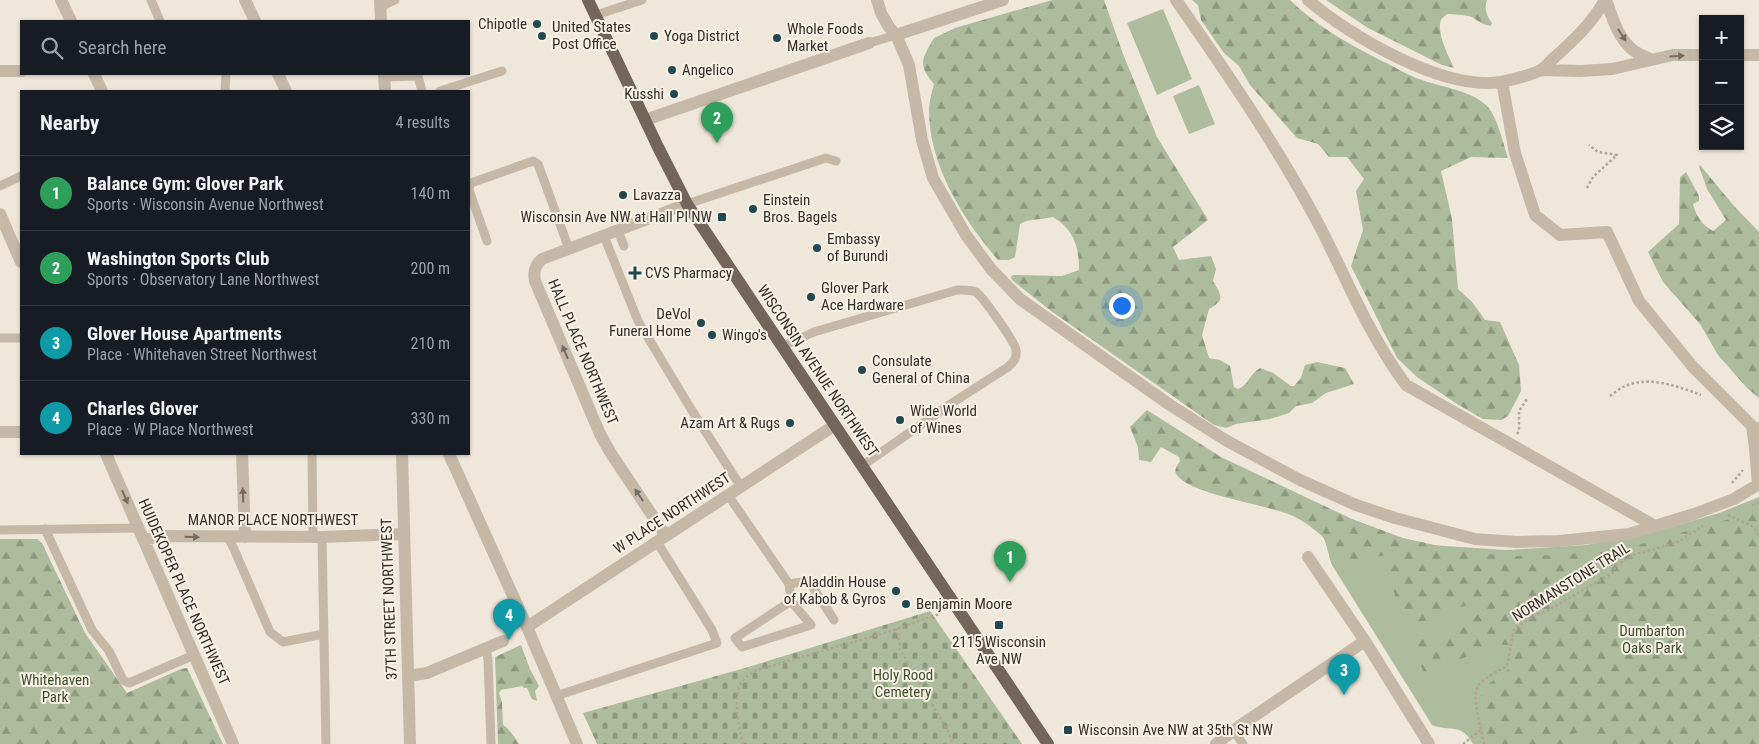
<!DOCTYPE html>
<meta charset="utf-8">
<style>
body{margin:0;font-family:"Roboto Condensed",sans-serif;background:#20242c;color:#f1f3f6}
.controls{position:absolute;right:15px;top:15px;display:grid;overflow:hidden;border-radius:0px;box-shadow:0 1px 4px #0004}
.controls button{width:45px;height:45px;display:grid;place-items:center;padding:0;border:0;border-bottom:1px solid #363941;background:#171b24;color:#f1f3f6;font:25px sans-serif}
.you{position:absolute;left:1121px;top:305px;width:18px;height:18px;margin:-12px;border:4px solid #fff;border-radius:50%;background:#1a73e8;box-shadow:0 0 0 8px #1a73e833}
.badge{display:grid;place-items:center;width:32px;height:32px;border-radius:50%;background:#93a6ab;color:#fff;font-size:16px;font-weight:700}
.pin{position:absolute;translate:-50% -41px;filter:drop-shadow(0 1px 2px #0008)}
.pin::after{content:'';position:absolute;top:26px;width:18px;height:15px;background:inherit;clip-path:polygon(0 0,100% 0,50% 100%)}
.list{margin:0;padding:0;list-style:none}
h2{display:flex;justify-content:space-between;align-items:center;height:65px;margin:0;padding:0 20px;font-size:21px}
h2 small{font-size:16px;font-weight:400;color:#9ea1a6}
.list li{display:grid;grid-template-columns:32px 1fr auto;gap:15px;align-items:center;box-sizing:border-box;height:75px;padding:0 20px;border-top:1px solid #363941}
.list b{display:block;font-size:19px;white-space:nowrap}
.list p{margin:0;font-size:16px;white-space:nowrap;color:#9ea1a6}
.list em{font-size:16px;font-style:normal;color:#9ea1a6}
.icon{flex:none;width:28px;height:28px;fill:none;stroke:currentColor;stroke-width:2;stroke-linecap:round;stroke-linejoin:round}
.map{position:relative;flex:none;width:1759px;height:744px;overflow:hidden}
.search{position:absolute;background:#171b24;box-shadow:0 1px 4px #0004;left:20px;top:20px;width:450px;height:55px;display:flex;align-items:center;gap:12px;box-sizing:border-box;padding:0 18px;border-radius:0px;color:#9ea1a6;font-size:19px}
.panel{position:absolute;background:#171b24;box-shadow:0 1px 4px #0004;left:20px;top:90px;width:450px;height:365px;border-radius:0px}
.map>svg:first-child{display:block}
.green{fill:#adbc9c}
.forest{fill:url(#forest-firs)}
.cemetery{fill:url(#cemetery-stones)}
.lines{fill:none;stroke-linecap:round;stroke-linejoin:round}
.path{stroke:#b1a392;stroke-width:2.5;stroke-dasharray:2.5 2.5;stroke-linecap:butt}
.service{stroke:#c5b8a7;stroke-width:9}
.minor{stroke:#c5b8a7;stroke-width:12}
.tertiary{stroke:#c5b8a7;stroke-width:12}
.primary{stroke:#736559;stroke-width:12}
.oneway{fill:#756b61}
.poi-dot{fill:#214750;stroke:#f7f1e6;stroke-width:2}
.labels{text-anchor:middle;stroke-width:4;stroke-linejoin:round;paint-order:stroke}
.poi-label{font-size:15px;fill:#332c27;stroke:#f7f1e6;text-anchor:start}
.street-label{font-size:15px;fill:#332c27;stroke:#f7f1e6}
.park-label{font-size:15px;fill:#3f4f2d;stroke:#f7f1e6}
</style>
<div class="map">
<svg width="1759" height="744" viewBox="0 0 1759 744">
<defs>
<pattern id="forest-firs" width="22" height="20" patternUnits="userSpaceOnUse" patternTransform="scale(1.25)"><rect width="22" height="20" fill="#adbc9c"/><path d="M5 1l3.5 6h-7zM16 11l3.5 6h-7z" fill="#8d997f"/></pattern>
<pattern id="cemetery-stones" width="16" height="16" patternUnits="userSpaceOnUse" patternTransform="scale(1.25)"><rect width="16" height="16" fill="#adbc9c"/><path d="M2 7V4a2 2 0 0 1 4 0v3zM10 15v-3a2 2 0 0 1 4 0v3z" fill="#8d997f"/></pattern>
</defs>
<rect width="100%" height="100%" fill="#efe7da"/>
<path class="green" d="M1163 9 1192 79 1157 95 1127 23Z
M1199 85 1215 124 1189 134 1173 96Z
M1759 497V744H1473C1462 723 1451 732 1432 725L1332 565 1324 538 1506 550 1586 545 1651 533 1719 513Z"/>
<path class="forest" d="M1052 0H1104L1123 54 1157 137 1208 220 1173 247 1179 260 1211 256 1216 269 1213 281C1222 296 1225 300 1209 309L1202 335 1209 358 1220 360 1230 366 1234 387 1238 389C1248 386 1250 373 1260 368L1273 373 1291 386H1294L1301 378 1305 365 1317 362 1345 368 1354 384 1326 393 1312 403 1296 406 1289 413 1270 419 1236 424 1226 428 1214 425 1051 311 1012 280 1011 277 1013 275 1062 276 1079 270C1079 246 1074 230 1053 217 1041 220 1030 218 1020 224L1015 257 1009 260H998C963 219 929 166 929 110 929 102 932 92 934 84 917 64 922 59 934 38L955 28Z
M1192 0H1290C1318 27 1347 43 1382 61 1393 66 1404 73 1416 78 1439 87 1468 89 1486 105 1497 115 1503 143 1508 158L1471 157 1441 171 1452 219 1458 289 1472 302 1485 320 1500 322 1519 365 1521 391 1508 416 1501 420 1483 419 1457 404 1417 377 1397 358 1351 266 1363 230 1356 191 1364 179 1347 157H1329L1318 144 1297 138 1250 85 1239 66 1224 53 1201 20 1198 5Z
M1326 0H1487C1484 9 1486 15 1492 23L1491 26C1483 25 1478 21 1472 17 1467 15 1452 14 1447 14 1445 16 1442 18 1441 20 1436 32 1449 57 1454 68L1442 65 1368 28Z
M1700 165 1734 206 1759 232V398L1747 388 1718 355 1700 324 1663 282 1648 252 1679 224 1680 177 1686 172 1699 196V201L1693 204C1696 216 1702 225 1713 231L1726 220 1707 189 1699 166Z
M1147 410 1221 457 1352 519 1403 538 1471 553 1516 556 1562 555 1638 545 1744 515 1759 508V744H1592L1584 732 1575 733 1563 744H1487L1479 702 1483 688 1509 669 1513 645H1491L1425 676 1410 639 1452 635 1479 614 1470 605 1451 609 1427 621 1413 622 1400 620 1386 555 1332 565C1329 557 1328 542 1322 536 1315 530 1305 522 1297 518 1272 504 1191 496 1177 475 1173 470 1177 466 1180 461L1179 457 1161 447 1151 462 1139 460 1138 447 1130 427Z
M0 539H37L42 543 85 633 127 693 181 669 187 668 223 744H0Z
M521 645 530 669 539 686 535 691 537 701 532 699 527 688H524L522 686 501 690 499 693 502 702 503 725C509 728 515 738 519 744H498L495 657Z"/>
<path class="cemetery" d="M930 611 1022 744H597L583 713 745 668Z"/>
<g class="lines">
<path class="path" d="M1587 188 1593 177 1617 155 1598 152 1589 145
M1610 396C1614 393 1619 389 1623 387 1647 375 1678 386 1701 395
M1517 434 1519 431V411L1527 399
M1732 483 1743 470
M1752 505 1759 502
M1728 515 1754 527 1759 536
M897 628 900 649 949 733 952 744
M743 744C739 728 733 701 740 685 743 679 749 675 754 671L891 631 939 614
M1463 744 1482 729
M1484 744C1482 731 1471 696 1478 686 1484 677 1498 672 1507 666L1514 629 1533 616 1549 610 1614 572 1615 566 1633 555 1676 543 1703 526"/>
<path class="service" d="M151 0 160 21
M380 7 395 0
M596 15 642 0
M869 43 896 35
M384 77 418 76 422 91
M225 91 226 74
M440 91 502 71
M0 186 21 176
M469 188 471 183 533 161 538 164 569 249
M469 190 487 241
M687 204 826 158 836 161
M618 231 624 246
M604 236 638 321 691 409 741 487
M0 338H21
M783 346 814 332 957 290C963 290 970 289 976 292 983 297 1015 342 1016 350 1017 358 1014 362 1008 367L949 405 862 466
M312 454 313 537
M728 495 789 584 791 601 735 638 742 647 811 625 791 601
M45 529 92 630 109 651 123 680 129 683 194 655
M0 530 139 528
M228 537 234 549 270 632 283 642 324 634
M322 537 326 744
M789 584 809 581 834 620
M486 649 488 659 491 744
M556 696 717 643 712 630 657 542
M1234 731 1243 744"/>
<path class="minor" d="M61 0 71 21
M380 0 381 21
M877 0 881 13 889 27 896 35 909 65 922 140 933 178 966 235 991 269 1020 299 1170 405 1227 441 1300 480 1356 505 1395 518 1475 539 1516 542 1559 541 1629 534 1694 514 1734 499 1759 484
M1176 0C1227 73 1277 146 1319 225 1347 279 1369 336 1406 385L1655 526
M1308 0C1350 36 1443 91 1501 82 1508 81 1534 74 1541 70 1546 67 1550 61 1555 57 1574 40 1592 23 1605 0
M1606 0C1612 17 1618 38 1633 50 1637 54 1645 56 1651 59
M896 35 1003 0
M1740 55H1759
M1540 70 1581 71 1612 69 1673 55H1703
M0 71H21
M94 74 102 91
M384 74 385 91
M1502 82 1515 153 1535 215 1560 235 1607 232 1639 301 1693 367 1752 426 1759 429
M645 120 869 43
M0 214 21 262
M1752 426 1755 448 1758 485
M0 432H21
M106 454 233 744
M242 454 245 537
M449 454 527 627 577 744
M666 536 610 452 600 434 535 281C533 272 535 265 542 259L687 204
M144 540 162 536 322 537 404 534
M1308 557 1365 641 1429 744
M527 627 835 425
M408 676 427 673 503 641
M1216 744 1241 725 1365 641"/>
<path class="tertiary" d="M245 0 255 21
M278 74 286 91
M402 454 410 744"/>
<path class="primary" d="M588 0 658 147 687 204 1048 744"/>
</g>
<defs><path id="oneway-solid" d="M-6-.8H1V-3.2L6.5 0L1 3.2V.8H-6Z" transform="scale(1.25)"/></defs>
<g class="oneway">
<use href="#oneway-solid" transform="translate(1622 35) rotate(57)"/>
<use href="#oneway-solid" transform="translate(1677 56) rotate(-3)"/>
<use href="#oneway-solid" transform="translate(565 352) rotate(-113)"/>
<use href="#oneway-solid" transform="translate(243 495) rotate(-92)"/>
<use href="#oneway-solid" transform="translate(639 495) rotate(-124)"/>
<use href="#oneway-solid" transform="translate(125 497) rotate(66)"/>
<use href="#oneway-solid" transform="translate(192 537) rotate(1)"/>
</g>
<g class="poi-dot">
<circle cx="537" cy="24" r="5"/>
<circle cx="542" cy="36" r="5"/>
<circle cx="654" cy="36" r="5"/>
<circle cx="777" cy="38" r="5"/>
<circle cx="672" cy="70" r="5"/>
<circle cx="674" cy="94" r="5"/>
<circle cx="623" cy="195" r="5"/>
<circle cx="753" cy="209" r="5"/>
<rect x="717" y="212" width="10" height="10" rx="2.5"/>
<circle cx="817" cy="248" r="5"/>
<path d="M632.5 265.5h5v5h5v5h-5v5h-5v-5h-5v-5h5z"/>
<circle cx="811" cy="297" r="5"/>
<circle cx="701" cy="323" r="5"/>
<circle cx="712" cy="335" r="5"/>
<circle cx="862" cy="370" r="5"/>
<circle cx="900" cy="420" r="5"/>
<circle cx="790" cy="423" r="5"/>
<circle cx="896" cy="591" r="5"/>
<circle cx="906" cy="604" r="5"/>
<rect x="994" y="620" width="10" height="10" rx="2.5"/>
<rect x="1063" y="725" width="10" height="10" rx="2.5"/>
</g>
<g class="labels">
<g class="poi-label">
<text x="527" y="29" text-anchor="end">Chipotle</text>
<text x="552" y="32">United States<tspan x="552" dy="17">Post Office</tspan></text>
<text x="787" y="34">Whole Foods<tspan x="787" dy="17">Market</tspan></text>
<text x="664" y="41">Yoga District</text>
<text x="682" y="75">Angelico</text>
<text x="664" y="99" text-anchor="end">Kusshi</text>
<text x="633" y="200">Lavazza</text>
<text x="763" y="205">Einstein<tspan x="763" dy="17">Bros. Bagels</tspan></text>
<text x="712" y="222" text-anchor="end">Wisconsin Ave NW at Hall Pl NW</text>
<text x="827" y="244">Embassy<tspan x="827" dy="17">of Burundi</tspan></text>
<text x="645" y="278">CVS Pharmacy</text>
<text x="821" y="293">Glover Park<tspan x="821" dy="17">Ace Hardware</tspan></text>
<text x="691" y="319" text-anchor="end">DeVol<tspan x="691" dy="17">Funeral Home</tspan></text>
<text x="722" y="340">Wingo's</text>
<text x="872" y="366">Consulate<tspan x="872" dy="17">General of China</tspan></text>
<text x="910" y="416">Wide World<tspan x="910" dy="17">of Wines</tspan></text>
<text x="780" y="428" text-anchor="end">Azam Art &amp; Rugs</text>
<text x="886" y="587" text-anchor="end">Aladdin House<tspan x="886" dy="17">of Kabob &amp; Gyros</tspan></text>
<text x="916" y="609">Benjamin Moore</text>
<text x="999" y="647" text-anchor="middle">2115 Wisconsin<tspan x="999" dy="17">Ave NW</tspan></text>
<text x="1078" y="735">Wisconsin Ave NW at 35th St NW</text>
</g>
<g class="street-label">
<text transform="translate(583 352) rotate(67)" y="5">HALL PLACE NORTHWEST</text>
<text transform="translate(818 371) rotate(56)" y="5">WISCONSIN AVENUE NORTHWEST</text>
<text transform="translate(672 513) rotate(-33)" y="5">W PLACE NORTHWEST</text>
<text x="273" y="525">MANOR PLACE NORTHWEST</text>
<text transform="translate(1571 582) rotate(-32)" y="5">NORMANSTONE TRAIL</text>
<text transform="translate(184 592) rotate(66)" y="5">HUIDEKOPER PLACE NORTHWEST</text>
<text transform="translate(389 599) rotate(-92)" y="5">37TH STREET NORTHWEST</text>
</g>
<g class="park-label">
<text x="1652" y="636">Dumbarton<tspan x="1652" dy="17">Oaks Park</tspan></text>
<text x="903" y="680">Holy Rood<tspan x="903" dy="17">Cemetery</tspan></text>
<text x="55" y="685">Whitehaven<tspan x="55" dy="17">Park</tspan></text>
</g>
</g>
</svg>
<div class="controls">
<button>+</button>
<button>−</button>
<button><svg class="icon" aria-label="layers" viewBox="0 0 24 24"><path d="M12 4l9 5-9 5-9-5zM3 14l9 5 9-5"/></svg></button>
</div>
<div class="you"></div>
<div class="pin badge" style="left:1010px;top:582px;background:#2e9e5b">1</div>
<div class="pin badge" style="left:717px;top:143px;background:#2e9e5b">2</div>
<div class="pin badge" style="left:1344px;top:695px;background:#0f9aa8">3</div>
<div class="pin badge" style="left:509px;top:640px;background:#0f9aa8">4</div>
<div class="search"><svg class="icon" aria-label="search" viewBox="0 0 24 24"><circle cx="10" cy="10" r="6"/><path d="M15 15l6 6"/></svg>Search here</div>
<section class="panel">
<h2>Nearby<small>4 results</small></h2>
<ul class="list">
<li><span class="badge" style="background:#2e9e5b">1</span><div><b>Balance Gym: Glover Park</b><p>Sports · Wisconsin Avenue Northwest</p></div><em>140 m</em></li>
<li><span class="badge" style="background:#2e9e5b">2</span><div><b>Washington Sports Club</b><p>Sports · Observatory Lane Northwest</p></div><em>200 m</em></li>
<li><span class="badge" style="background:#0f9aa8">3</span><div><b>Glover House Apartments</b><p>Place · Whitehaven Street Northwest</p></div><em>210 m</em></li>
<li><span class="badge" style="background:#0f9aa8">4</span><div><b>Charles Glover</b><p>Place · W Place Northwest</p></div><em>330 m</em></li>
</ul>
</section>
</div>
